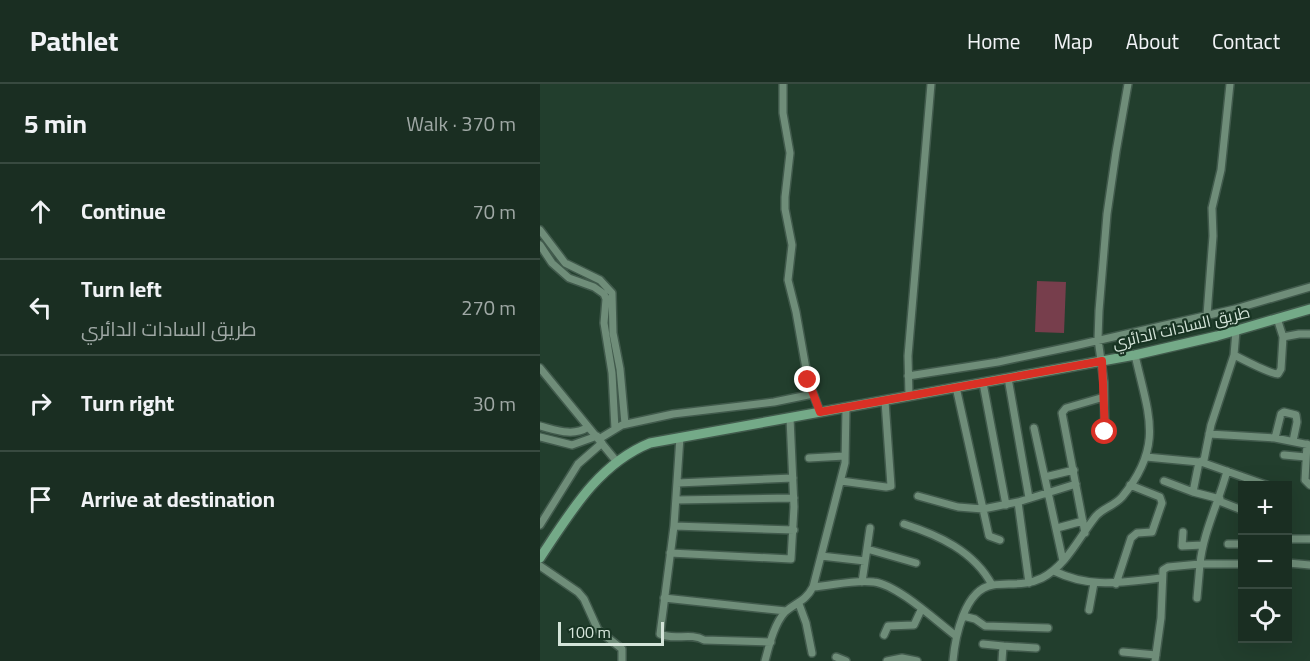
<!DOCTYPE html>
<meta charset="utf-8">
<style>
body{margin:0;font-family:Georgia,Cairo,serif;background:#273a2f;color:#f1f3f6}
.controls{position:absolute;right:18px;bottom:18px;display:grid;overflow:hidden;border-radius:0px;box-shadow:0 6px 24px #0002}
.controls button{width:54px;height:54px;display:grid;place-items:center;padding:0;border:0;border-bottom:2px solid #384a40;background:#1a2e22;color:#f1f3f6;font:30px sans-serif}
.scale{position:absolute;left:18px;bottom:15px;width:106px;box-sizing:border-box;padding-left:6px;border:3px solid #d4e4d9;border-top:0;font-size:16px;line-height:21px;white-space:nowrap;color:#d4e4d9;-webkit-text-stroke:4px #183423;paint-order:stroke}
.stop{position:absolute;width:18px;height:18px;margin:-14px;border:4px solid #d93025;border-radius:50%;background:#fff}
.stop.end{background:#d93025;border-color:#fff;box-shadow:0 2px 6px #0008}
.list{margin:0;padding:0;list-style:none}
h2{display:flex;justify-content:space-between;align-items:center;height:78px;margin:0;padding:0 24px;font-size:26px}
h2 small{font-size:20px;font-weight:400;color:#9fa8a5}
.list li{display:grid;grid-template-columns:39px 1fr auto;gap:18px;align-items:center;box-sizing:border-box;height:96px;padding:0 24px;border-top:2px solid #384a40}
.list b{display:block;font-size:22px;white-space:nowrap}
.list p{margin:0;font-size:20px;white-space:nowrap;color:#9fa8a5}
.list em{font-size:20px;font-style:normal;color:#9fa8a5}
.icon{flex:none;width:33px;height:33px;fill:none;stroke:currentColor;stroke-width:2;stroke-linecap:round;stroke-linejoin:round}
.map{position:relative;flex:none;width:770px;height:577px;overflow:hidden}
header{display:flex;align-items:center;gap:36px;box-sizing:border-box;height:84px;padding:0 30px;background:#1a2e22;border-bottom:2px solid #384a40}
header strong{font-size:28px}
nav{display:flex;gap:33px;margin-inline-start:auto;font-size:21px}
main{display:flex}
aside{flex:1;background:#1a2e22}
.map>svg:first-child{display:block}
.green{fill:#773e4c}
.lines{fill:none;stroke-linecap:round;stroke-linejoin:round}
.minor-casing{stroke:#415a4c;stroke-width:10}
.major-casing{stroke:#415a4c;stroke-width:12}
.minor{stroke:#6f8d79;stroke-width:7}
.major{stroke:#74aa88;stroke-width:9}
.route{stroke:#d93025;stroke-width:8}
.labels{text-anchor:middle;stroke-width:4.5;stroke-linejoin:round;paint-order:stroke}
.street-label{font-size:16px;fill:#d4e4d9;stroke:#183423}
</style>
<header>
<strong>Pathlet</strong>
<nav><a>Home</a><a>Map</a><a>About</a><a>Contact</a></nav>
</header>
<main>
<aside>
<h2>5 min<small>Walk · 370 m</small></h2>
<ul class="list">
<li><svg class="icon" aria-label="ahead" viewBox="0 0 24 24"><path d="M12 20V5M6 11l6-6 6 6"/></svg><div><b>Continue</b></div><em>70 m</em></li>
<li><svg class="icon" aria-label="left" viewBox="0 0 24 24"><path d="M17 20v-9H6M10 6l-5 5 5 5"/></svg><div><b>Turn left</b><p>طريق السادات الدائري</p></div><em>270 m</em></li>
<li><svg class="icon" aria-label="right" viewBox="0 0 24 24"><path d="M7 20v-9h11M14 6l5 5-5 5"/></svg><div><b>Turn right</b></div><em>30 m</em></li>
<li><svg class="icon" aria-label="arrive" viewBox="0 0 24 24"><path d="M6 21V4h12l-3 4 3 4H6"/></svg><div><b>Arrive at destination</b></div></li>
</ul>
</aside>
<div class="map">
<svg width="770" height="577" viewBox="0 0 770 577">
<rect width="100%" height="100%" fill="#223e2d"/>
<path class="green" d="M497 197 526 198 524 249 495 248Z"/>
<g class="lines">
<g class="minor-casing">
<path id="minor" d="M243 0V29L250 69 245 113V125L252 161 248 196 256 228 268 296 280 328
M0 146 25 179 60 196 72 209 73 249 80 285 85 340
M0 161 12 179 29 194 54 203 64 210 66 215 64 239 72 289 75 345
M667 231 673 152 672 124 681 86 690 0
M737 234 743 253 759 250H770
M694 271C704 276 730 290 738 290L741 285 743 253
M0 284 77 378
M368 292 458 278 534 262 695 225 770 203
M468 294 489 414
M443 299 466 421
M416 303 443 425 478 418 536 400
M369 312 368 272 391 0
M0 342C16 346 33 353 48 343
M494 344 523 477
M565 348 564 298 558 255 559 227 567 130 576 68 588 0
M669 350 735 354 770 361
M0 353 32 361 57 352
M140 353 134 442 120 550C134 557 150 548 164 556L231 558
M735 354 741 330 744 328 756 331 757 338 753 357
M59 355 82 341 133 330 234 318 273 310
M767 360 765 396 770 401
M744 371 766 373
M606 373 659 378 664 376 671 341 694 271 696 247
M269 374 305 372
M661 378 729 402
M505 393 534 386
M301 397 346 403 351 402 345 317
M624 397 653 408 659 378
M137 399 253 394
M653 408 680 415
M378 412 418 423 443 425 449 452 460 456
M136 416 254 414
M679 417 702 426
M478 418 489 499
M364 440C398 451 434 467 452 501
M0 441 38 380 62 359
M134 442 254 446
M517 444 543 437
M643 448 642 462 663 461
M545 449 522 329 526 324 564 313
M748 455H770
M688 460H702
M327 465 376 479
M130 469 251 475 254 423 250 334
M281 472 325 477
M748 479 770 481
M0 482 38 508 44 515 58 546 82 565V577
M514 487C551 505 582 498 621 494
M322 498 330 444
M576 500 591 454 597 449 612 448 622 419 620 413 590 401
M273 503C292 502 314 495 334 498 358 501 396 537 416 552
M124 514 246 527
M657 514 660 480H702
M259 520 266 539 272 569
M549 526 554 499
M423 532 435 535 445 542 508 544
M344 551 348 542 374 541 381 526
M443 560 463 562
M583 568 616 571
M296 573 306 577
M225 577C229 562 234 540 245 528 256 518 265 518 273 503L305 379 306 324
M347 577 362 574 377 577
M413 577C415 554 424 505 453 501 470 499 486 502 502 494 527 481 539 453 556 432 563 424 574 422 582 413 625 361 608 330 595 271
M462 577 463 562 496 564
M615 577 621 534 623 486 628 483 660 480C663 448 679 418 687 387"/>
</g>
<g class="major-casing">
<path id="major" d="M0 474C30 429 58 380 110 359L595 271 677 252 770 225"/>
</g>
<use href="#minor" class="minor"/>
<use href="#major" class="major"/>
</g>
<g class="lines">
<path class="route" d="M268 296 280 328 562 277 565 348"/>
</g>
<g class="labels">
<g class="street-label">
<text transform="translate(641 243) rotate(-13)" y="6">طريق السادات الدائري</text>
</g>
</g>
</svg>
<div class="controls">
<button>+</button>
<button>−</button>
<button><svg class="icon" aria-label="locate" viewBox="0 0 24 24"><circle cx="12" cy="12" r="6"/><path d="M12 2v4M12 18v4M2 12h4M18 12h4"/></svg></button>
</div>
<div class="scale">100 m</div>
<div class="stop" style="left:565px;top:348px"></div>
<div class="stop end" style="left:268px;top:296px"></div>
</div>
</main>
